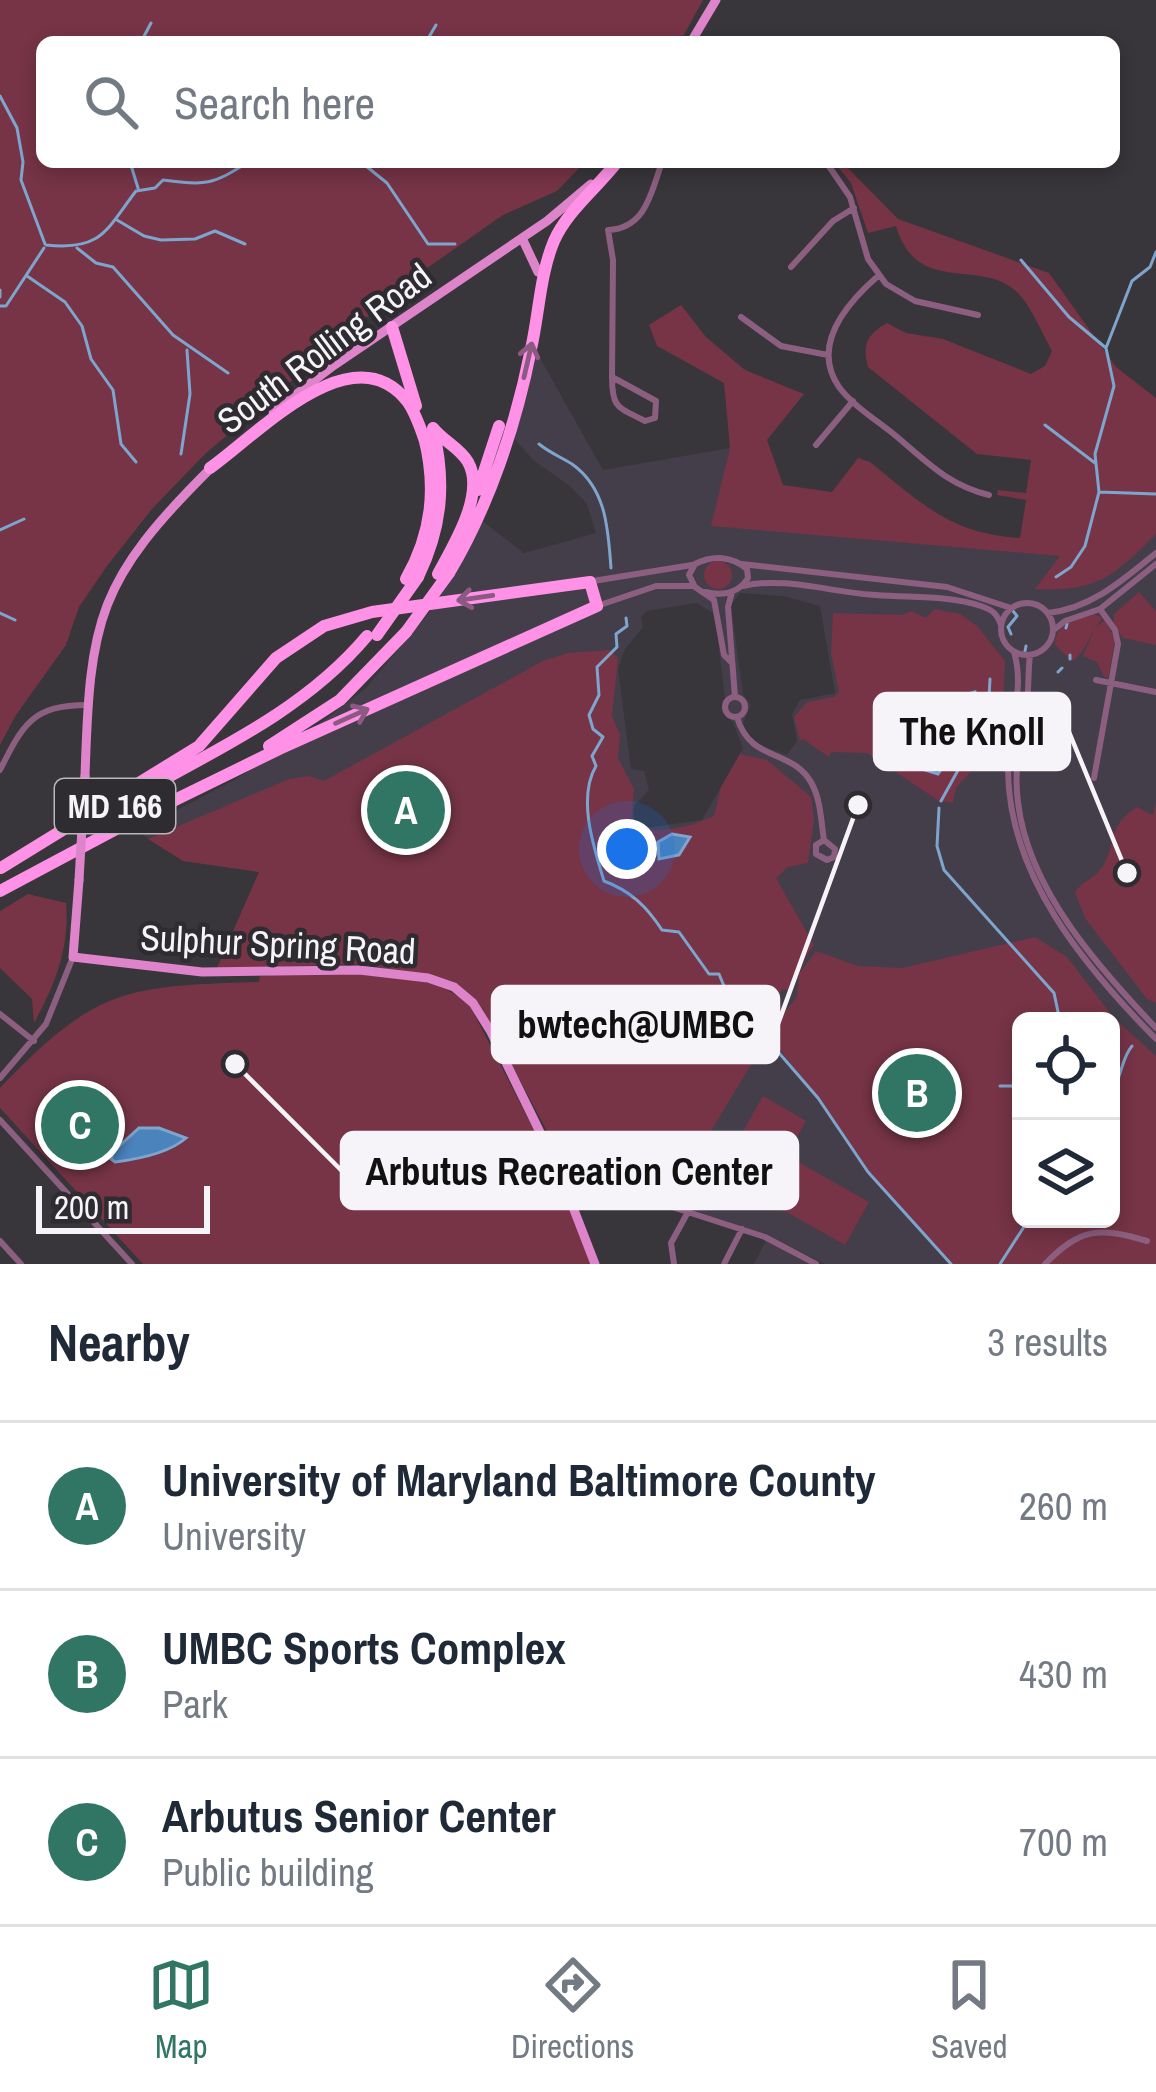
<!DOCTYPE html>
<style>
body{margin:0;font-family:"Archivo Narrow",sans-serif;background:#f6f6f7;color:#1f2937}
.controls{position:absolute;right:36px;bottom:36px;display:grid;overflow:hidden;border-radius:18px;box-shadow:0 6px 18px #0003}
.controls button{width:108px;height:108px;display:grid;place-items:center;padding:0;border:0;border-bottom:3px solid #e0e1e3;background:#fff;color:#1f2937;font:60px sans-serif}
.scale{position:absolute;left:36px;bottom:30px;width:174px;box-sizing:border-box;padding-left:12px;border:6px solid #f6f4f8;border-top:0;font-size:33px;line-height:42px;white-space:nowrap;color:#f6f4f8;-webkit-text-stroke:9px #2e2b31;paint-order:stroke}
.you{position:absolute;left:627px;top:849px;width:42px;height:42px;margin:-30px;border:9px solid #fff;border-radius:50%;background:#1a73e8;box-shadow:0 0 0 18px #1a73e833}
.badge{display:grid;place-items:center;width:78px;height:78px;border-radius:50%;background:#317665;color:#fff;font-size:39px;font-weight:700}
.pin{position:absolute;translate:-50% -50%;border:6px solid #fff;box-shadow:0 3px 12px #0006}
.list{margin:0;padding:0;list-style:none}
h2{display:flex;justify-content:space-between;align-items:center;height:156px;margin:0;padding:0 48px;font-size:51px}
h2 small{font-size:39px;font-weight:400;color:#747a83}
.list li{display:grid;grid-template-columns:78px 1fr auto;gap:36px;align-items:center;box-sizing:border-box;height:168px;padding:0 48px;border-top:3px solid #e0e1e3}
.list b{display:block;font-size:45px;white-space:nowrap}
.list p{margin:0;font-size:39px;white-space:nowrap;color:#747a83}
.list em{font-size:39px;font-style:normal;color:#747a83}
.icon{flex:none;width:66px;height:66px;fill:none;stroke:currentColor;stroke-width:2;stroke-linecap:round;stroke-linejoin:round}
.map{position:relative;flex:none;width:1156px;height:1264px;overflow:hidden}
.search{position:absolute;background:#fff;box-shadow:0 6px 18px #0003;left:36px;right:36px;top:36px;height:132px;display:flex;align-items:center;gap:30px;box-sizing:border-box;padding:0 42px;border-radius:18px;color:#747a83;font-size:45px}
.sheet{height:660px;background:#fff}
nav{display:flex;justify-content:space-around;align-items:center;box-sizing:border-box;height:168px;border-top:3px solid #e0e1e3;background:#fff;font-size:33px;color:#747a83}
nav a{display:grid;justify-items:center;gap:6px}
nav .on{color:#317665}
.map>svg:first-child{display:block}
.built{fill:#443e4a;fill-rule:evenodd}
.green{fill:#763446;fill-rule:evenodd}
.water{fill:#4b83bc;stroke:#7ea5ce;stroke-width:3}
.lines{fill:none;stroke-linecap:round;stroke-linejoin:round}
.stream{stroke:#7ea5ce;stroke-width:3}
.minor{stroke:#8c5f81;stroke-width:6}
.major{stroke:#de84ca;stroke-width:9}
.highway{stroke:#ff92e7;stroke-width:12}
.major-bridge{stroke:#de84ca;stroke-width:9}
.highway-bridge{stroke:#ff92e7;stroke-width:12}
.oneway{stroke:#8c5983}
.labels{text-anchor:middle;stroke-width:9;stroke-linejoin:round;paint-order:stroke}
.shield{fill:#2e2b31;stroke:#bab8bc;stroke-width:3}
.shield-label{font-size:33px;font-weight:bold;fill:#f6f4f8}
.street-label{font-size:36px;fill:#f6f4f8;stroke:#2e2b31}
.leader{fill:none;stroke:#f6f4f8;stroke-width:4.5}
.callout-dot{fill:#f6f4f8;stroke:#2e2b31;stroke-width:4.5}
.callout{fill:#f6f4f8;stroke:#f6f4f8;stroke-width:4.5}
.callout-label{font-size:39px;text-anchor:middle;font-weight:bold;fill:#111}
</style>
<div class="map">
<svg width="1156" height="1264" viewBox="0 0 1156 1264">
<rect width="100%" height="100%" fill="#38353b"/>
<path class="built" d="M536 351 603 470 730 448 712 525 1061 556 1156 490V1264H825L766 1234 567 1169 482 1008 452 981 362 964 217 968 259 872 183 861 137 831 238 778 314 728 365 689 434 607 481 520 524 553 596 533 587 504 570 486 533 460 512 436ZM740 593 783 596 820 606 835 693 800 700 792 714 797 741 787 755 758 744 748 737 743 723 751 705 743 694 731 605ZM696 603 715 614 725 698 722 709 733 723 743 748 702 820 646 828 634 824V806L649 790 644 771 631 769 618 669 625 649 643 627 641 617 647 611ZM1021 1021H1111V1219H1021Z
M766 1241 778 1247 808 1264H754Z"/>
<path class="green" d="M0 0H703L680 42H42V162H585L557 191 503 215 413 278 205 454 152 509 107 566 79 607 66 645 16 715 0 745Z
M834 162H842L898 219 1049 273 1116 367 1156 398V534C1114 577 1096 592 1035 589L1060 556 711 526 730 448 724 383 657 346 649 325 681 305 706 337 745 370 804 394 767 440 783 485 832 492 858 458 870 462C921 503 951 534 1020 538L1026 500 997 495 998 490 1026 493 1031 460 977 454 868 367C862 345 867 334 887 323L906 333 943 339 1031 374 1045 366 1052 351C1042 333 1031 306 1017 292 980 257 917 297 896 226L868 233 851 183Z
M704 575a14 14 0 1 1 28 0a14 14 0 1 1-28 0Z
M1139 592 1156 611V645L1123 638 1114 624V614Z
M934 609 960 614 977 626 1005 661 1002 722 984 747 983 758 956 788 953 803 939 801 867 753 831 752 829 757 803 739 800 741 794 717 807 702 834 697 839 692 831 653 833 613 903 615 911 611 926 618Z
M1093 614 1103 618C1091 630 1086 653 1072 661L1055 645C1055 623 1076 620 1093 614Z
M1105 620 1115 640 1108 678 1104 677 1097 662 1083 656 1095 628Z
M610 650 618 658 612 716 620 735 618 758 634 789 631 826C660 834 688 828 714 816L721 787 740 754 767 760 811 797 814 819 808 863 788 867 776 878 814 945 797 969 793 991 782 989 769 1014V1032L797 997 799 974 816 951 858 966 902 968 1035 937 1067 957 1114 1018 1156 1056V1264H951L868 1171 835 1122 769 1035 668 1202 567 1169 482 1008 452 981 362 964 217 968 259 872 183 861 148 839 289 779 309 776 324 781 543 661 568 653ZM1021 1021H1111V1219H1021Z
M1156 802V1003L1147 999 1085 918 1075 892C1082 881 1096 878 1103 866 1118 840 1106 827 1137 807L1153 815Z
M28 894 66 903C70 947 55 985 34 1023L32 999 0 968V911Z
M334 971C380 976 432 973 469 1004L553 1167 592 1264H143L0 1108V1088C95 988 126 986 259 982L260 976Z
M763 1096 806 1121 762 1199 719 1174Z
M791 1158 869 1202 845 1245 767 1201Z"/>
<path class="water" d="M975 692C979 718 953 752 938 774L889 759 891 751 944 701Z
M672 834 690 837 679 855 659 859 658 842Z
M139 1128H159L186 1138C169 1153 139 1159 115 1162L111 1159 115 1150Z"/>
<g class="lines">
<path class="stream" d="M141 42 151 23
M426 42 436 25
M0 96 17 128 23 162 21 180 45 244
M130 162 138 188
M280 162H290
M361 162 387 183 428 244H455
M117 220 144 236 161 240 195 239 215 231 245 244
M46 245C102 251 106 230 136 191L155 188 163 180C206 185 211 186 248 162
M77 248 96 263 113 267 173 335 228 373
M1021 260 1069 317 1106 348
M27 276 65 302 82 326 91 359 113 390 121 444 136 462
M0 290V297
M0 306H6L44 248
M1045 425 1095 463
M539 444C550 453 561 457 572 464 607 489 608 530 611 568
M181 454 190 394 187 350
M1099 492 1156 494
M0 530 24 519
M1056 577 1071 567 1085 546 1099 492 1095 454 1114 386 1106 348 1132 281 1150 267 1156 252
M0 613 15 620
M626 618 627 626 616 634 617 647 597 667 599 695 589 715 593 729 603 737 592 756 596 766C577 798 594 848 604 881 631 891 647 907 662 930L679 932 709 974H719C726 992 735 1012 755 1016L773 1046 818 1098 868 1172 951 1264
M1066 628 1067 624
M1011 634 1008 627 1017 616 1013 611
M1025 651 1026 646
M1070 655V659
M1058 672 1062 668
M941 801 988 716 990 679
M939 808 937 846 944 870 1054 993 1060 1021
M1000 1086H1021
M1111 1089C1122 1081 1120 1060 1132 1046
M1000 1264 1029 1219"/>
<path class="minor" d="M826 162 850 197 868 259 886 284 915 301 978 315
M791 267 833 221 854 208
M878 276C847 303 810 345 839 387 853 406 878 421 896 436 927 462 948 485 989 495
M741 317 781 346 828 355
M612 377 613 260 608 230C646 228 651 193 662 162
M612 377 656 401 655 418 645 421C618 407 612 409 612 377Z
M816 445 853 401
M742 564 947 587 1011 608
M593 581 692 565
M743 586C785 576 833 593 876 595 911 598 948 595 981 606 993 610 997 614 1001 625
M705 592C722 596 738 594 748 578L747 569C732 556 713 555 695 564L689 575 695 587 714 600 724 655 731 662
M732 592 728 607 735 697
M1001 629a26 26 0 1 1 52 0a26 26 0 1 1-52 0Z
M600 605 656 586H692
M1048 613C1092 608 1123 580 1156 553
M1055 629 1065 621 1100 609 1156 564
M1014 652C1026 692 1007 730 1008 770 1009 877 1085 967 1156 1039
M1030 655C1028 670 1029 686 1027 701 1022 735 1013 767 1018 802 1028 889 1098 967 1156 1028
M1096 680 1156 692
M725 707a10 10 0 1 1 20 0a10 10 0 1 1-20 0Z
M737 717C750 763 793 748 812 784 821 801 821 822 824 840L816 845V854L827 860 834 857 835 849 824 840
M0 770C23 724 33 705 87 705
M1094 778 1118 644 1115 630 1100 609
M0 1014 34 1041
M0 1078 46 1024 73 957
M0 1120 132 1264
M561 1171 765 1237 816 1264
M0 1241 21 1264
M674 1264 671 1243 688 1212
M724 1264 742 1229
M1045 1264C1081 1227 1100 1227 1147 1241"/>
<path class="major" d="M691 42 716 0
M522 238 538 272
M273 412 333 366 547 221 591 184
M85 776C90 618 97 581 212 467
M79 880 73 957 202 972 359 970 428 978 454 987 473 1003 491 1032 559 1171 595 1264"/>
<path class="highway" d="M392 327 416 406
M433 428C443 441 460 448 468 462 486 494 453 546 438 574
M210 468C258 434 352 332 407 401 416 413 421 430 426 444
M478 490 499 426
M449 573C489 506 516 425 531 349 539 314 540 274 554 241 567 211 597 188 617 162
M418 577C442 527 446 483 433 429
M406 579C432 533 437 488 424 437
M269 746 340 700 406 632
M153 785C229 744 310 704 367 636
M1 868 199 746 276 658 324 626 372 612 590 582 597 606 279 749 132 821
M0 891 135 819"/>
<path class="major-bridge" d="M79 880 85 776"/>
<path class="highway-bridge" d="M406 632 449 573
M377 635 418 577"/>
</g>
<defs><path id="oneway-shaft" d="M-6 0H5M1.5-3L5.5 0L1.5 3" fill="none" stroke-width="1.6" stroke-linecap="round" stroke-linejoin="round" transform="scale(3)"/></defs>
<g class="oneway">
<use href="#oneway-shaft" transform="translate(528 360) rotate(-77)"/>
<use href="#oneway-shaft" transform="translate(475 598) rotate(172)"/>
<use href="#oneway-shaft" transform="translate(352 716) rotate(-24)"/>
</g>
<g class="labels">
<rect class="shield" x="55" y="779" width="120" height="54" rx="9"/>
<g class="shield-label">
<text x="115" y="818">MD 166</text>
</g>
<g class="street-label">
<text transform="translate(324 348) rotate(-37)" y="13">South Rolling Road</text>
<text transform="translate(278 944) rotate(3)" y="13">Sulphur Spring Road</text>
</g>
</g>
<path class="leader" d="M1127 873L1069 732M858 805L778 1024M235 1064L342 1171"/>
<g class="callout-dot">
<circle cx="1127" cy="873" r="12"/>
<circle cx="858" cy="805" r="12"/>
<circle cx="235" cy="1064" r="12"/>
</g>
<g class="callout">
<rect x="875" y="694" width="194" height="75" rx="12"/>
<rect x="493" y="987" width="285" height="75" rx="12"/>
<rect x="342" y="1133" width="455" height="75" rx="12"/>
</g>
<g class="callout-label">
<text x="972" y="745">The Knoll</text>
<text x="636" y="1038">bwtech@UMBC</text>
<text x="569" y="1185">Arbutus Recreation Center</text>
</g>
</svg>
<div class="controls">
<button><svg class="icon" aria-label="locate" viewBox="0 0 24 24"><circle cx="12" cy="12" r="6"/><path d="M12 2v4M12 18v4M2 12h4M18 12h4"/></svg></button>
<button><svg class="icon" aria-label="layers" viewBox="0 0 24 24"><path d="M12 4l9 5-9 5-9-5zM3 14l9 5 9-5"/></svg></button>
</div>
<div class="scale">200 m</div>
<div class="you"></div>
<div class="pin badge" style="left:406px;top:810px">A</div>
<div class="pin badge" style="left:917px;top:1093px">B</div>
<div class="pin badge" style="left:80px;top:1125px">C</div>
<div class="search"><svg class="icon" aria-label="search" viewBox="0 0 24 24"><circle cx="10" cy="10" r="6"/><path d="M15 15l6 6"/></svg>Search here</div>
</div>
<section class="sheet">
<h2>Nearby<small>3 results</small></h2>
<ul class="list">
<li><span class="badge">A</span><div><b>University of Maryland Baltimore County</b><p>University</p></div><em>260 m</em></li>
<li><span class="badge">B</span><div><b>UMBC Sports Complex</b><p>Park</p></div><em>430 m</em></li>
<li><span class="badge">C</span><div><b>Arbutus Senior Center</b><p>Public building</p></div><em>700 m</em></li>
</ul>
</section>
<nav>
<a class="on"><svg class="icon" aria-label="map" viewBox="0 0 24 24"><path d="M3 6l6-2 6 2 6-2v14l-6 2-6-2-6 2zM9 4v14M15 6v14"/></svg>Map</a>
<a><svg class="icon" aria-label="directions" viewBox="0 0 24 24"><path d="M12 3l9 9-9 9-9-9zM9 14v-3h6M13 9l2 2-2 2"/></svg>Directions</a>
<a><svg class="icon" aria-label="saved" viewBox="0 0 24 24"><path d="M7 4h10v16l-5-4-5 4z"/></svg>Saved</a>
</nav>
